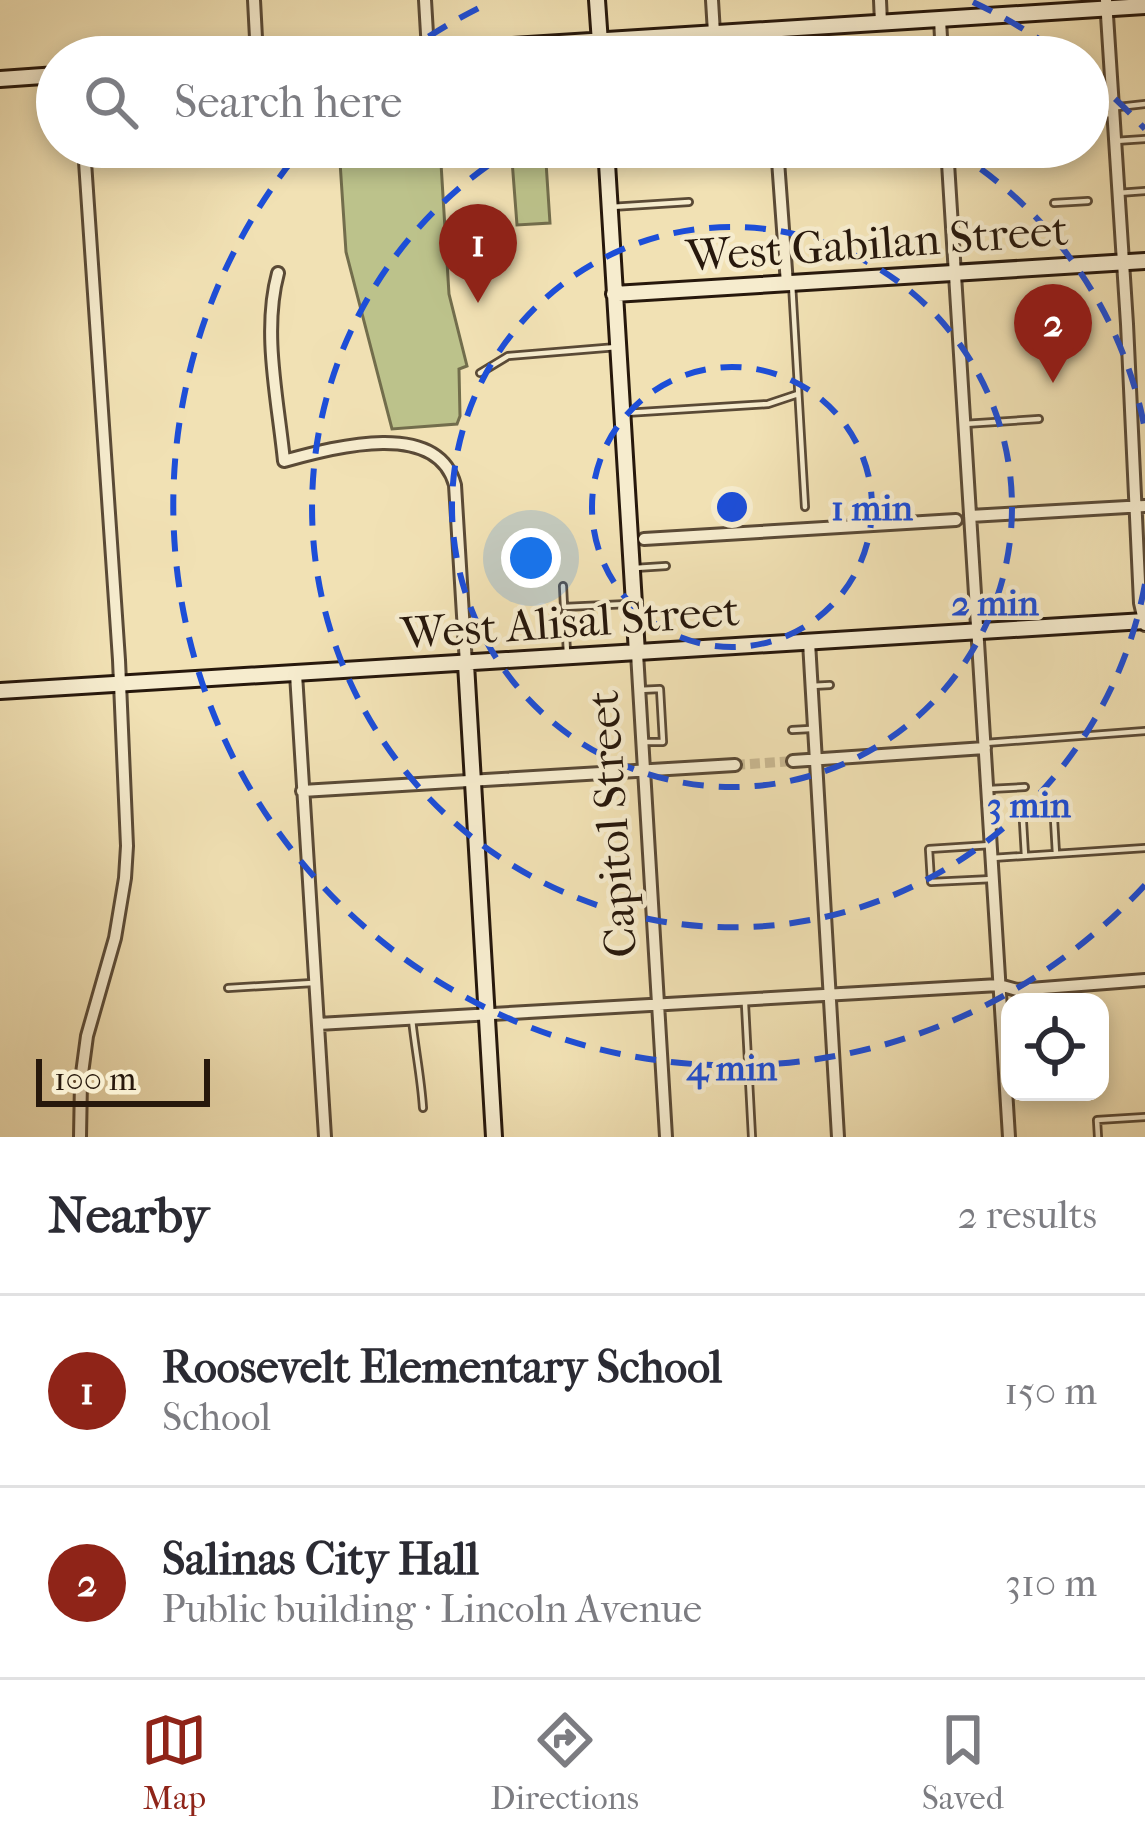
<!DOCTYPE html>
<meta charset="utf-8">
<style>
body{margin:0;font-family:"IM FELL French Canon",serif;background:#f2f2f3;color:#2b2b33}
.controls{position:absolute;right:36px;bottom:36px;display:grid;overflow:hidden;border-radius:24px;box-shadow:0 6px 18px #0003}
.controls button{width:108px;height:108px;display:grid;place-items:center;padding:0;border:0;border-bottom:3px solid #e1e1e2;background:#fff;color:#2b2b33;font:60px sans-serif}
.scale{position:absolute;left:36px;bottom:30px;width:174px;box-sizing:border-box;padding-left:12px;border:6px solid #27180c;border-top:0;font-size:33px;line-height:42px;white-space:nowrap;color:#27180c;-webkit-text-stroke:9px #f6ecce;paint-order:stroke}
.you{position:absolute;left:531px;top:558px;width:42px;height:42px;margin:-30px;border:9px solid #fff;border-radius:50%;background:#1a73e8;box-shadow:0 0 0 18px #1a73e833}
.badge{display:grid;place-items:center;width:78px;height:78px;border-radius:50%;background:#8f2418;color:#fff;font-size:39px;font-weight:700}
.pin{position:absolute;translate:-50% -99px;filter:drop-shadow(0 3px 6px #0008)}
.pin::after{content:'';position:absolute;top:63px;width:42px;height:36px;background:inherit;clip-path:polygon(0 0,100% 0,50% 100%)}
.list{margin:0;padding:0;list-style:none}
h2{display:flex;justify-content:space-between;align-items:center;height:156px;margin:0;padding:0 48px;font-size:51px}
h2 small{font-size:39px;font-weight:400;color:#7c7c81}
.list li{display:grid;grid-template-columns:78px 1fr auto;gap:36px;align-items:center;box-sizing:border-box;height:192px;padding:0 48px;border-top:3px solid #e1e1e2}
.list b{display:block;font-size:45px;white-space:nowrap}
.list p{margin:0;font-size:39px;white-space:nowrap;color:#7c7c81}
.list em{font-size:39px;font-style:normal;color:#7c7c81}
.icon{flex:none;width:66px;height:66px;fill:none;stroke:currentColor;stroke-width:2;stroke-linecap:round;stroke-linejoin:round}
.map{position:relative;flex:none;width:1145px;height:1137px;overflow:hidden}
.search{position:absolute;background:#fff;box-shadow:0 6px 18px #0003;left:36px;right:36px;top:36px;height:132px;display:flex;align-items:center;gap:30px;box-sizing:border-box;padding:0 42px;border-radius:66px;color:#7c7c81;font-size:45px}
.sheet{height:540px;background:#fff}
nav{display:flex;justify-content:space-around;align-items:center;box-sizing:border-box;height:168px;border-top:3px solid #e1e1e2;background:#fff;font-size:33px;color:#7c7c81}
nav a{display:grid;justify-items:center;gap:6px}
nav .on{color:#8f2418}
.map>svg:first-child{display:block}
.green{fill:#bcc28b;stroke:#726d4c;stroke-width:3}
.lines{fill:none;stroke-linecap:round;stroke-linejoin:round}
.street-tunnel{stroke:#c9b992;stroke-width:10;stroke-dasharray:10 5;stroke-linecap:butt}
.lane-casing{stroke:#5a4a36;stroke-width:10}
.street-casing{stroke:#5a4a36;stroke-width:16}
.secondary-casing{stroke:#27180c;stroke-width:20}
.lane{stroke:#f6ecce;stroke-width:4.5}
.street{stroke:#f6ecce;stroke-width:10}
.secondary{stroke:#f6ecce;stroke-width:14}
.ring{fill:none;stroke:#1d4ed8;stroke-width:6;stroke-dasharray:21 15}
.labels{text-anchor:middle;stroke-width:9;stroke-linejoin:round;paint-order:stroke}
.street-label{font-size:45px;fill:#27180c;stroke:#f6ecce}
.centre{fill:#1d4ed8;stroke:#f6ecce;stroke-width:6}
.ring-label{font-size:36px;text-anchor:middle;font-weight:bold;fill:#1d4ed8;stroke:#f6ecce;stroke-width:9;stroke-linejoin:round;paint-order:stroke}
</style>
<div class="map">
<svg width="1145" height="1137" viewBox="0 0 1145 1137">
<rect width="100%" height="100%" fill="#f1e1b4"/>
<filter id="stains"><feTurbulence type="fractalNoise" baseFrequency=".00167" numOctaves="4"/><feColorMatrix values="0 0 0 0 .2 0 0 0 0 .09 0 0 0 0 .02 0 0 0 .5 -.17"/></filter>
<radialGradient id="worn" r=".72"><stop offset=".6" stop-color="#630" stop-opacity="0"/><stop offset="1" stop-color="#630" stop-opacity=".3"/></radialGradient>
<path class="green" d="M339 147H440L449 294 467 366 459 369 460 416 457 424 392 429 346 252Z
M511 147H545L550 223 517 225Z"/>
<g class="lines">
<path class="street-tunnel" d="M735 765 793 761"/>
<g class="lane-casing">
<path id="lane" d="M1118 107 1145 104
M1088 115 1112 114
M1115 141 1145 139
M1118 193 1145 191
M1054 203 1088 201
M611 207 689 202
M792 284 805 507
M480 373 508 356 617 347
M625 413 768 404 798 394
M964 424 1039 419
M635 568 666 566
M563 586 564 607 628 604
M565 612 567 654
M811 686 830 685
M639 690 660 689 663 742H647
M792 730 810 729
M985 743 1145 731
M989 789 1025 787
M1054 819 1056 854
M1023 822 1025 856
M991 845 929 849 931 882 993 879
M992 858 1145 848
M228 988 313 983
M745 1004 752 1137
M412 1019C415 1049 421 1077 423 1108
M1098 1137 1097 1120 1145 1117"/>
</g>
<g class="street-casing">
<path id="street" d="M254 0 257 57
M425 0 428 51
M712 0 714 33
M880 0 881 23
M1106 0 1127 324 1140 603 1145 625
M940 19 942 57
M769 30 771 57
M777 147 787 284
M947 147 1009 1137
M278 273C262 332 278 400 284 461 332 448 437 418 455 485L466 664
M970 516 1145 506
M644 539 956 520
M809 642 838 1137
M637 653 666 1137
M296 674 325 1137
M793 761 985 748
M302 791 735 765
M318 1024 999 985 1017 990 1145 980
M80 1137 81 1081 87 1036 115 938 125 878 127 846 119 660 84 147"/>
</g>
<g class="secondary-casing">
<path id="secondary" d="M597 0 601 57
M339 57 1145 6
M0 79 57 75
M606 147 637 653
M614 294 1145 261
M466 664 494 1137
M0 691 1145 621"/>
</g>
<use href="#lane" class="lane"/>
<use href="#street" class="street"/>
<use href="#secondary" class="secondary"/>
</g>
<g class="ring">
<circle cx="732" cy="507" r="140"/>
<circle cx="732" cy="507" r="280"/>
<path d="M1145 584A420 420 0 1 1 513 149M951 149A420 420 0 0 1 1145 430"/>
<path d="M1145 885A560 560 0 0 1 303 147M399 57A560 560 0 0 1 491 2M973 2A560 560 0 0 1 1065 57M1088 75A560 560 0 0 1 1145 129"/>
</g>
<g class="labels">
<g class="street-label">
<text transform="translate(877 242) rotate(-4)" y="16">West Gabilan Street</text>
<text transform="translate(570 621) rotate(-4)" y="16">West Alisal Street</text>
<text transform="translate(611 824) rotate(-94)" y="16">Capitol Street</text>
</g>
</g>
<circle cx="732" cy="507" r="18" class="centre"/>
<g class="ring-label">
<text x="872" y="520">1 min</text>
<text x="995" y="615">2 min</text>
<text x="1029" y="817">3 min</text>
<text x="732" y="1080">4 min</text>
</g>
<rect width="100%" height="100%" filter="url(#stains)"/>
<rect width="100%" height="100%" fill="url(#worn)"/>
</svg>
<div class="controls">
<button><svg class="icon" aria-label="locate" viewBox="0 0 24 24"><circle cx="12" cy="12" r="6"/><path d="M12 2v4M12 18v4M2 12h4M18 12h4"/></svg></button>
</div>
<div class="scale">100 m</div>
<div class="you"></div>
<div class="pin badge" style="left:478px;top:303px">1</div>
<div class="pin badge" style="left:1053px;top:383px">2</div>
<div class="search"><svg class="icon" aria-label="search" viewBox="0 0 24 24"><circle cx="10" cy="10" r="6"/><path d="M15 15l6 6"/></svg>Search here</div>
</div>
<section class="sheet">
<h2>Nearby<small>2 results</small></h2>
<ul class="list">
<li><span class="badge">1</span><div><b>Roosevelt Elementary School</b><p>School</p></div><em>150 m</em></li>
<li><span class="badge">2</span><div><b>Salinas City Hall</b><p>Public building · Lincoln Avenue</p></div><em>310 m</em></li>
</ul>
</section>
<nav>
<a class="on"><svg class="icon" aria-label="map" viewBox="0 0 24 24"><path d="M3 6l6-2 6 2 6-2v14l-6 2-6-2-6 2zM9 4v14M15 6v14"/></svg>Map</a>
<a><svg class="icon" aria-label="directions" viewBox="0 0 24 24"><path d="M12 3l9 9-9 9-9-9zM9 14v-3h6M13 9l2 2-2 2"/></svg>Directions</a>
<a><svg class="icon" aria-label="saved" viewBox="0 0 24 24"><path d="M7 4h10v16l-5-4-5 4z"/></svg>Saved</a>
</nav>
